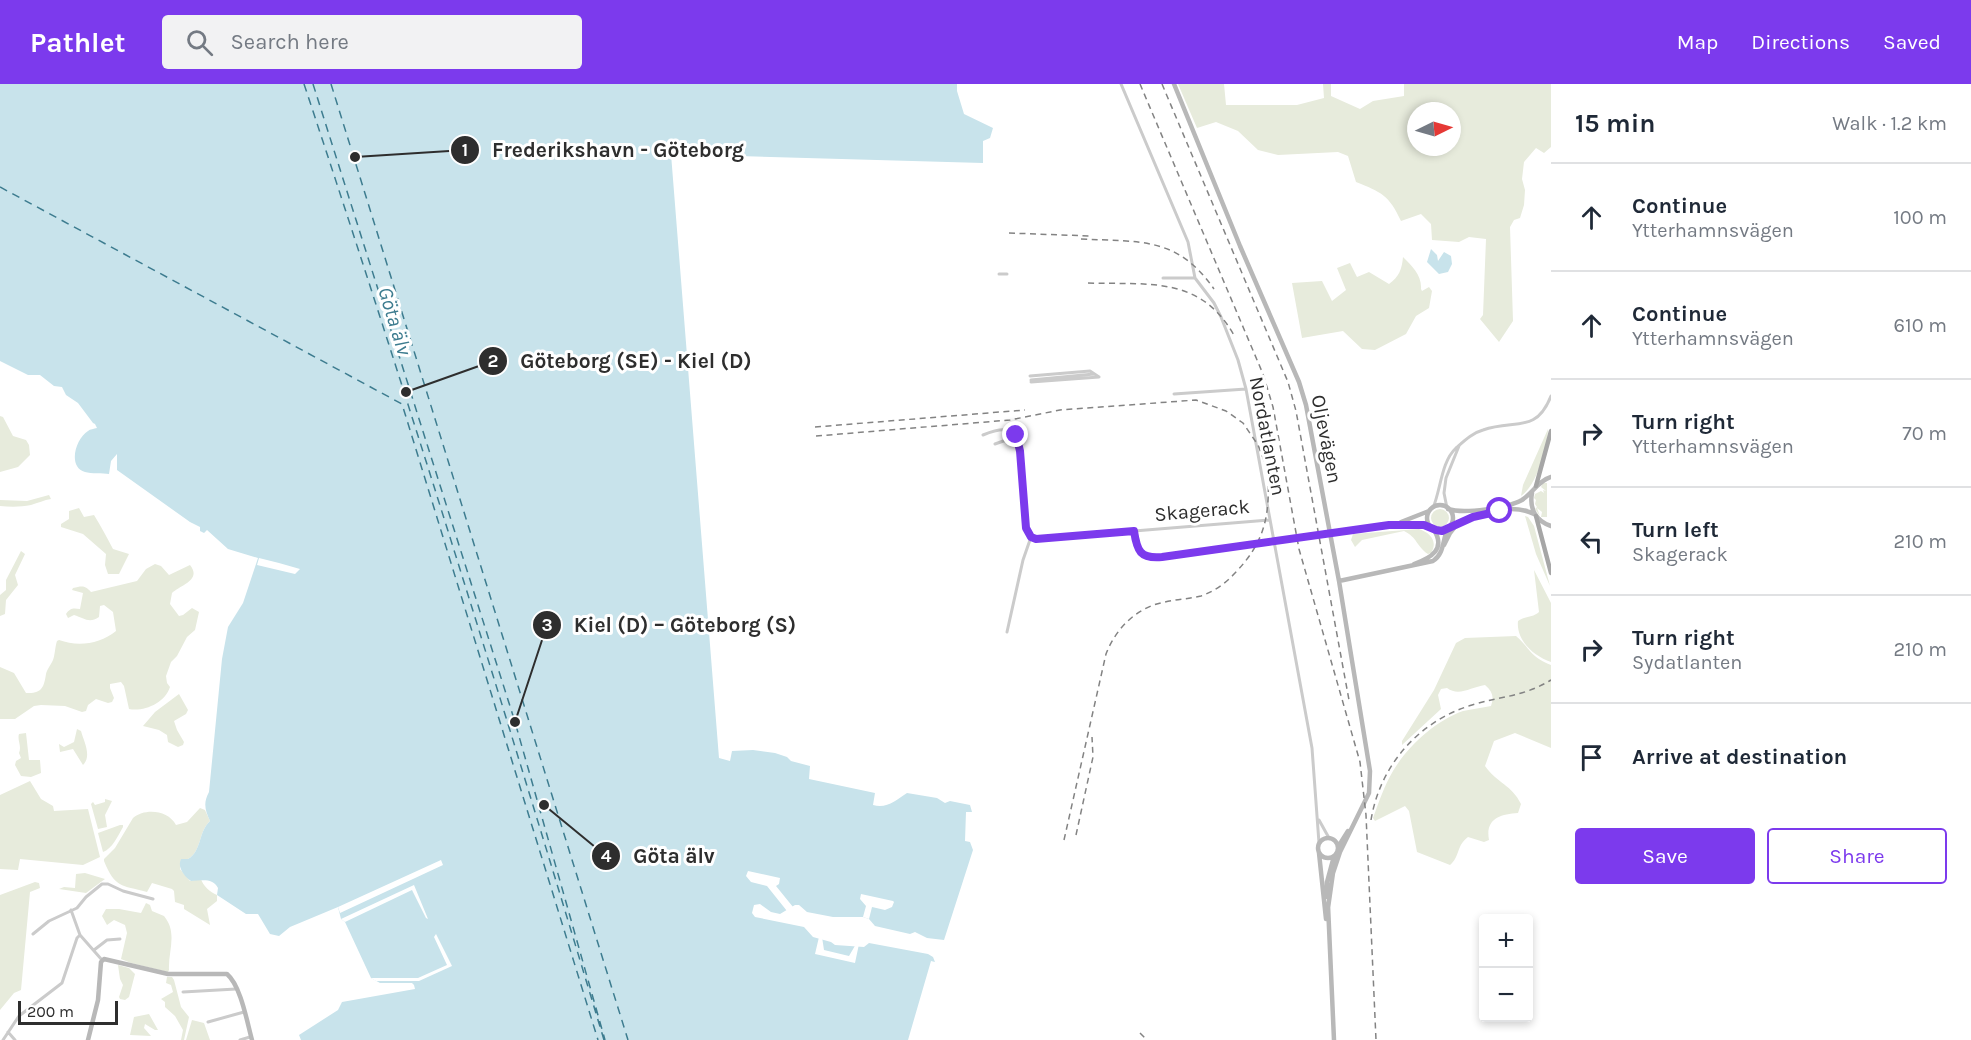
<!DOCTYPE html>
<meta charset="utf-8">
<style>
body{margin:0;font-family:Karla,sans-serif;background:#f2f2f3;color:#1f2937}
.controls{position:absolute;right:18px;bottom:18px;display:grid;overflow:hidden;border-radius:6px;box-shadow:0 3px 9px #0003}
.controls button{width:54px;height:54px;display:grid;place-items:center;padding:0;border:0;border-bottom:2px solid #e0e1e3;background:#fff;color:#1f2937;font:30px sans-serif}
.compass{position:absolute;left:1407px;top:18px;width:54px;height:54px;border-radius:50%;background:#fff;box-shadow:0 3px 9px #0003;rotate:85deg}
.scale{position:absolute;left:18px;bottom:15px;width:100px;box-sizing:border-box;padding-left:6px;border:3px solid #2e2e2e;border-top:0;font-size:16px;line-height:21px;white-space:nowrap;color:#2e2e2e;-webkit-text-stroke:4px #fff;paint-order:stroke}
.stop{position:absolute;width:18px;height:18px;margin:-14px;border:4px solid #7c3aed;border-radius:50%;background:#fff}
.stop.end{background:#7c3aed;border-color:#fff;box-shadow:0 2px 6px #0008}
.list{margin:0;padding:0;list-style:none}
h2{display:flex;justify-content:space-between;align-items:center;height:78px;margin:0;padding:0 24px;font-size:26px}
h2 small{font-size:20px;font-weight:400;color:#747a83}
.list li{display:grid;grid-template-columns:39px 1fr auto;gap:18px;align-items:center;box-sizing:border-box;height:108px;padding:0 24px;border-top:2px solid #e0e1e3}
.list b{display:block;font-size:22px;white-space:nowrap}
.list p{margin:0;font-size:20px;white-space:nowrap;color:#747a83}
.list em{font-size:20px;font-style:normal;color:#747a83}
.actions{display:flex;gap:12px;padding:18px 24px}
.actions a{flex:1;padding:14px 0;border:2px solid #7c3aed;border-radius:6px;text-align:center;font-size:21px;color:#7c3aed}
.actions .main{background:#7c3aed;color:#fff}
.icon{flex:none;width:33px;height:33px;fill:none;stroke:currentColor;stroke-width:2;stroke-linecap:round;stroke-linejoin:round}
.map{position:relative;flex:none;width:1551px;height:956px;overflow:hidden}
header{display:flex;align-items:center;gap:36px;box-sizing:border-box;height:84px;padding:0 30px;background:#7c3aed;color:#fff}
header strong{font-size:28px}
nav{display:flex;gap:33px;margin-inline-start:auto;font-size:21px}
.search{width:420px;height:54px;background:#f2f2f3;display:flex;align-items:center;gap:15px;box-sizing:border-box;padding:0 21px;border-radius:6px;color:#747a83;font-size:22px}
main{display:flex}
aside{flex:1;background:#fff}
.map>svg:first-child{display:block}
.green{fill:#e7ebdc;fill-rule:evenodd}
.water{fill:#c8e3eb}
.pier{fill:#fff}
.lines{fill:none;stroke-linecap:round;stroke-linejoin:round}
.ferry{stroke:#3d7c8f;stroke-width:1.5;stroke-dasharray:8 6;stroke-linecap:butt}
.street{stroke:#cbcbcb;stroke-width:3}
.secondary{stroke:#b8b8b8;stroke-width:4.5}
.primary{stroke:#a6a6a6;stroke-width:4.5}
.rail{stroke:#838383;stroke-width:1.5;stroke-dasharray:6 4.5;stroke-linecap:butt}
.secondary-bridge{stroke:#b8b8b8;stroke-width:4.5}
.route{stroke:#7c3aed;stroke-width:8}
.labels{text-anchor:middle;stroke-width:6;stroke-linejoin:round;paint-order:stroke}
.street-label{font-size:20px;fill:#2e2e2e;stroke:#fff}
.water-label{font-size:21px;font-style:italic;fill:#3d7c8f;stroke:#fff}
.leader{fill:none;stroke:#2e2e2e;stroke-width:2}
.callout-dot{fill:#2e2e2e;stroke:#fff;stroke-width:2}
.mark-label{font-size:18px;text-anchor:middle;font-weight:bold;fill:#fff}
.callout-label{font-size:21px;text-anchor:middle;font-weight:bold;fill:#2e2e2e;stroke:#fff;stroke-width:6;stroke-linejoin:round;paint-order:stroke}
</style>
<header>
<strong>Pathlet</strong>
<div class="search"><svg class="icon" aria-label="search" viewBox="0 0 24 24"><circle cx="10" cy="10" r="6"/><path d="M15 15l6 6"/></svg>Search here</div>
<nav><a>Map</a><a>Directions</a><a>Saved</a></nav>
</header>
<main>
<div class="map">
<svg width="1551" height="956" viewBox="0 0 1551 956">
<rect width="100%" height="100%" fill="#fff"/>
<path class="green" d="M1178 0H1224L1226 21H1297L1324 14 1323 0H1331V12L1360 25 1373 17 1404 12V0H1551V63L1544 69 1536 64 1524 78 1522 95 1525 106 1524 121 1520 134 1514 136 1510 143 1513 237 1499 258 1480 235 1483 231 1486 155 1469 153 1459 158 1432 156 1431 140 1421 130 1401 137C1389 111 1381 108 1356 98L1348 72 1338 68 1278 71 1258 66 1238 47 1216 38 1197 44ZM1416 27H1452V63H1416Z
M1403 173C1412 182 1422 191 1421 205L1422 207 1429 203 1432 207 1429 224 1416 232 1406 250 1375 266 1362 265 1343 247 1302 254 1292 199 1322 197 1332 217 1346 206 1337 184 1350 179 1357 193 1369 188 1389 200C1399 193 1402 185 1403 173Z
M0 332 3 333 13 352 26 356 29 361 30 371 18 383 0 388Z
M1548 345C1548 361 1537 402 1521 412L1523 401Z
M1543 399H1547V433H1541L1542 428 1537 424 1540 432 1535 425 1537 423 1535 420 1536 416 1534 414 1535 410 1541 407 1544 409 1543 406 1546 407 1541 403Z
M49 411 51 415C44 416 38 419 31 421 21 423 11 423 0 422V416L27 417Z
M79 424 84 433 94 431C101 442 107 454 113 465L129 470 119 490H108L105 481 106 470 83 450 61 443V440L69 435V427Z
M1431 434a9 9 0 1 1 18 0a9 9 0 1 1-18 0Z
M1525 432 1528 433 1534 442 1550 502 1536 470Z
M1419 445C1431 449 1438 458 1431 469L1428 470C1417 463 1417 453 1404 447L1362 456 1355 463 1351 456 1353 450Z
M21 467 25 470 15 491 18 501 6 516 5 530 0 532V511L6 506V496Z
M155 480 161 482 169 491 190 481C202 496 181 501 172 509L170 520 179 532 183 531 192 524 199 528 195 546 187 553 177 572 171 578 166 592 167 599 170 603C165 619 144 628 129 625L124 602 121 598 110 600V604L114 614 112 618 108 619 96 615 88 621 86 627 82 628 65 622 41 621 34 622 15 635H0V583L14 589 26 609C42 610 44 603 46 590 47 585 51 581 53 576 55 571 55 563 57 557L59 556C78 563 100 560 116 547L113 528 104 521 100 522 99 533C89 540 84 534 74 531L68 534 66 530C70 524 73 524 80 525L83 509 72 506 73 504C82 502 85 501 91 508L137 497 146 485Z
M1534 486 1551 519V578C1533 572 1516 556 1518 537 1525 532 1532 534 1539 528Z
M1516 552C1531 565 1529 572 1551 581V664L1515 649 1494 657 1485 682C1497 699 1512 701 1521 720L1518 729C1500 730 1485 735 1489 756L1484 758 1468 753C1456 762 1460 773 1450 781L1417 768 1409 727 1405 722 1375 737 1373 734C1379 718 1384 702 1393 687 1408 662 1435 637 1463 627 1472 625 1482 624 1491 622 1494 613 1493 608 1485 601 1471 603 1459 613 1447 604L1441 605 1438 611 1441 625 1402 661V657L1434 606 1456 559 1465 554Z
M179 610 188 626 186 630 174 637 177 646 184 658 183 661 178 663 168 658 167 651 159 646 143 642 155 628Z
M77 645 81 647C84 658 92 672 83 681L73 665 60 668 59 660 64 663 74 658Z
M26 649 29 676H40L41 689 31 693 21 692 15 681 16 677 21 674 19 669C22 662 17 656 19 650Z
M30 697 41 715 53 722 54 727 88 725 100 773 83 781 20 775 18 786 0 785V711Z
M105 715 112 717 105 731 107 743 98 745 91 720 93 718 95 721 105 718Z
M200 724 205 726 210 737C198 748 202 767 188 775H181L180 785 190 797 201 795C203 802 210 808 217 811V817L207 825 210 841 184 825V821L175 818 174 807 172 805 152 799 147 808C121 801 115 804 104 777V775L115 764 133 734C145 724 168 726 176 741L187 738Z
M120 741H123V743C118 752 112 765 103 768L98 749Z
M85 789 105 795 86 809 59 805 64 803 75 804 76 790Z
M35 798 39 799 40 804 30 808 21 906 14 909 0 926V811Z
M146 819 150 821 152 827 164 832C178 849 168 867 169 886L168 888 131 879 121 875 127 849 125 841 114 836 107 841 102 832 106 825H119L141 829Z
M118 881 129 884 135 890 129 913 125 916 120 915 119 913 123 901 120 895Z
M167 893H172L174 896 181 923 189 933 184 956H181L183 946 175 932 165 923V918L161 915 173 908 171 901 166 899Z
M149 930 158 946H155L145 940 144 944 151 952 130 951 134 933Z
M192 936 204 939 210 956H186Z"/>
<path class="water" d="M0 0H957V7L964 30 993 44 990 54 983 57V79L671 70 719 674 730 677 732 667 753 666 775 669 787 673 791 677 810 682 809 695 875 709 873 721C887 725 896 716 907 709L937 714 945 719 950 717 970 721 972 728H966L965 757 970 758 973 766 944 856 927 854 915 848 910 850 875 842 869 835 863 833H833L807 828 799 821H795L780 830 771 828 760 820 754 821 752 829 755 833 804 843 813 853 831 858 835 861 864 863 869 859 928 870 933 873 935 878 931 877 908 956H301L299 951 338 926 342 918 415 905 414 901 412 899H380L371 894 345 838 341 835 338 823 290 843 279 852 270 850 258 830H246L217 811 218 804C212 793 201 797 191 797 184 792 177 783 181 775H188C202 767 198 748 210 737 205 726 203 719 209 708L222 575 228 543 243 519 258 474 228 465 207 446 204 449 200 447V443L190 438 117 386V370L111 377 109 390C103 389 91 390 85 388 67 383 76 354 88 347 90 345 94 345 97 344L95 340 93 339 78 319 66 311 62 303 54 302 40 291H28L0 277Z
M1431 165 1437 171 1438 177 1444 168 1451 172 1452 180 1448 188 1439 190 1427 178Z"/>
<path class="pier" d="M259 474 279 479 300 485 295 490 257 481Z
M441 776 443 781 340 829 338 823Z
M748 787 780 794 779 800 776 802 793 823 787 827 767 802 751 798 746 792Z
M414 801 428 835 426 834 412 806 345 838 341 835Z
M861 810 893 817 894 818 892 823 885 826 872 823 869 835 863 833 866 822 860 815Z
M436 850 452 882 419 897H376L371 894H418L447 881 434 853Z
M819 853H822L824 866 849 872 856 860H859L855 879 815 870Z"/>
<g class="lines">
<path class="ferry" d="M304 0C409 317 508 636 604 956
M313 0 515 638 605 956
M331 0 628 956
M0 103 402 320 598 956"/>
<path class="street" d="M1121 0 1188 158 1195 194 1214 219 1221 233 1238 276 1246 305 1312 664 1319 759
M999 190H1007
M1163 194H1195
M1030 292 1090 287 1099 293
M1031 296 1094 290
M1031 298 1099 293
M1174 310 1246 305
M983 351C998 345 1015 340 1019 361L1009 355 995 360
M1433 424C1441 405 1441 378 1456 364 1464 357 1472 349 1483 346 1515 335 1536 350 1551 312
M1447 424 1444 409 1446 394 1459 362
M1031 453 1036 455 1269 436
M1007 548 1023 476 1031 453 1026 444 1019 361
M1319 736 1329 754
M71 826 80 851 102 876
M33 850 49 837 77 824 86 813 102 800H108L123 807 153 815
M94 866 107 856 120 855
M183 908 236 905
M208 938 244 928
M8 948 15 956
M3 956 19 932 62 899 77 854 80 851
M240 956 250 953"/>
<path class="secondary" d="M1174 0 1240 162 1299 298 1306 321 1339 497 1370 687 1369 709 1340 768 1333 789 1328 824
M1532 409C1529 425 1536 437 1551 442
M1427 434a13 13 0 1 1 26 0a13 13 0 1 1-26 0Z
M1448 425C1464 430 1508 424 1522 416 1533 409 1538 397 1551 393
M1401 438 1429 427
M1450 442C1474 432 1509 417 1534 430
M1134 447C1136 461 1137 471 1153 474L1252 461
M1346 448C1372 444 1406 433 1431 443
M1444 461 1450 449 1457 440
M1414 480C1431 474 1446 465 1434 446
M1339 497 1433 477C1445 469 1442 456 1448 444
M1318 764a10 10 0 1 1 20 0a10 10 0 1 1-20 0Z
M1338 763 1348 747
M1319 769 1326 835
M1327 813V798L1334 772
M1328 821 1334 956
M88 956 98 916 101 878 104 875 168 890H227C241 902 247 938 252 956"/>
<path class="primary" d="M1536 402 1551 347
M1536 432 1551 489"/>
<path class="rail" d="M1140 0 1263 290 1273 323 1299 465 1360 678 1366 731 1376 956
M1162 0 1288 298 1296 327 1349 616
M1009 149 1090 152
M1081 155C1140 158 1177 152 1214 205
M1088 199C1149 201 1201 191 1235 253
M815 343 1025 326
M816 352 1010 336 1060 326 1196 316 1226 327 1243 339 1258 361 1265 379
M1371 736C1380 681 1419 637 1472 621 1501 612 1523 613 1551 596
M1076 751 1093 673 1092 653
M1064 756 1106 570C1116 544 1137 523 1165 518 1177 515 1189 515 1201 512 1215 507 1226 499 1235 489 1264 459 1270 433 1268 392
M1140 949 1147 956"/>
<path class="secondary-bridge" d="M1252 461 1346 448"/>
</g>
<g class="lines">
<path class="route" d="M1016 351 1020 367 1026 444 1031 453 1036 455 1134 447C1137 467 1140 475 1162 473L1389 441H1424L1436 446 1442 447 1473 433 1500 427"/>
</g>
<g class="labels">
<g class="street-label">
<text transform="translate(1268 352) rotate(79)" y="7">Nordatlanten</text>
<text transform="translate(1327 355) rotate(79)" y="7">Oljevägen</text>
<text transform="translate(1202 426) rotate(-5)" y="7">Skagerack</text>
</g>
<g class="water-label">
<text transform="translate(395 237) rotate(73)" y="7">Göta älv</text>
</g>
</g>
<path class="leader" d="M355 73L465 66M406 308L493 277M515 638L547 541M544 721L606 772"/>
<g class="callout-dot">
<circle cx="355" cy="73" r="6"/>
<circle cx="406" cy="308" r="6"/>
<circle cx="515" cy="638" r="6"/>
<circle cx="544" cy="721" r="6"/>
<circle cx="465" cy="66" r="15"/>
<circle cx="493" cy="277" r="15"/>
<circle cx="547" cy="541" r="15"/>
<circle cx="606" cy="772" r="15"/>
</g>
<g class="mark-label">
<text x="465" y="72">1</text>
<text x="493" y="283">2</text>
<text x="547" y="547">3</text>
<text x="606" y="778">4</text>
</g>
<g class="callout-label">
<text x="618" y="73">Frederikshavn - Göteborg</text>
<text x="636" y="284">Göteborg (SE) - Kiel (D)</text>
<text x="685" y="548">Kiel (D) – Göteborg (S)</text>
<text x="674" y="779">Göta älv</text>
</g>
</svg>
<div class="controls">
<button>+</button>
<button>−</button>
</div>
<svg class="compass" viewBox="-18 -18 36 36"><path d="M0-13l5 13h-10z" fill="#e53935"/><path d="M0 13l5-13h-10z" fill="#747a83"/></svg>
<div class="scale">200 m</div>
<div class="stop" style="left:1500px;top:427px"></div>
<div class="stop end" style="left:1016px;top:351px"></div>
</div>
<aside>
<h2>15 min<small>Walk · 1.2 km</small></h2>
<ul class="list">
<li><svg class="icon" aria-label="ahead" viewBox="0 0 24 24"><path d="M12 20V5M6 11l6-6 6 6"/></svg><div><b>Continue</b><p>Ytterhamnsvägen</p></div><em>100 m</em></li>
<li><svg class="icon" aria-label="ahead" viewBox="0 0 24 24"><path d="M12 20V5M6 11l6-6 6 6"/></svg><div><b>Continue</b><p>Ytterhamnsvägen</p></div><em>610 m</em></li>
<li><svg class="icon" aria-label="right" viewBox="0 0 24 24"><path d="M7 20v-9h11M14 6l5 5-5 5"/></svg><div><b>Turn right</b><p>Ytterhamnsvägen</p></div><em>70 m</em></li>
<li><svg class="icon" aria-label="left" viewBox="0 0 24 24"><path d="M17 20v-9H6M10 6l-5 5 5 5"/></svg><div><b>Turn left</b><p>Skagerack</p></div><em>210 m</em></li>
<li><svg class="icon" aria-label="right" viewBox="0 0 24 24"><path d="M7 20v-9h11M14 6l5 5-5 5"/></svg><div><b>Turn right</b><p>Sydatlanten</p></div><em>210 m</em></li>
<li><svg class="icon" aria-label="arrive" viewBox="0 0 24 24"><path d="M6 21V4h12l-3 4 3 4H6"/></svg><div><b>Arrive at destination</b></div></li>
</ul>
<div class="actions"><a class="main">Save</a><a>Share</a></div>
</aside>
</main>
